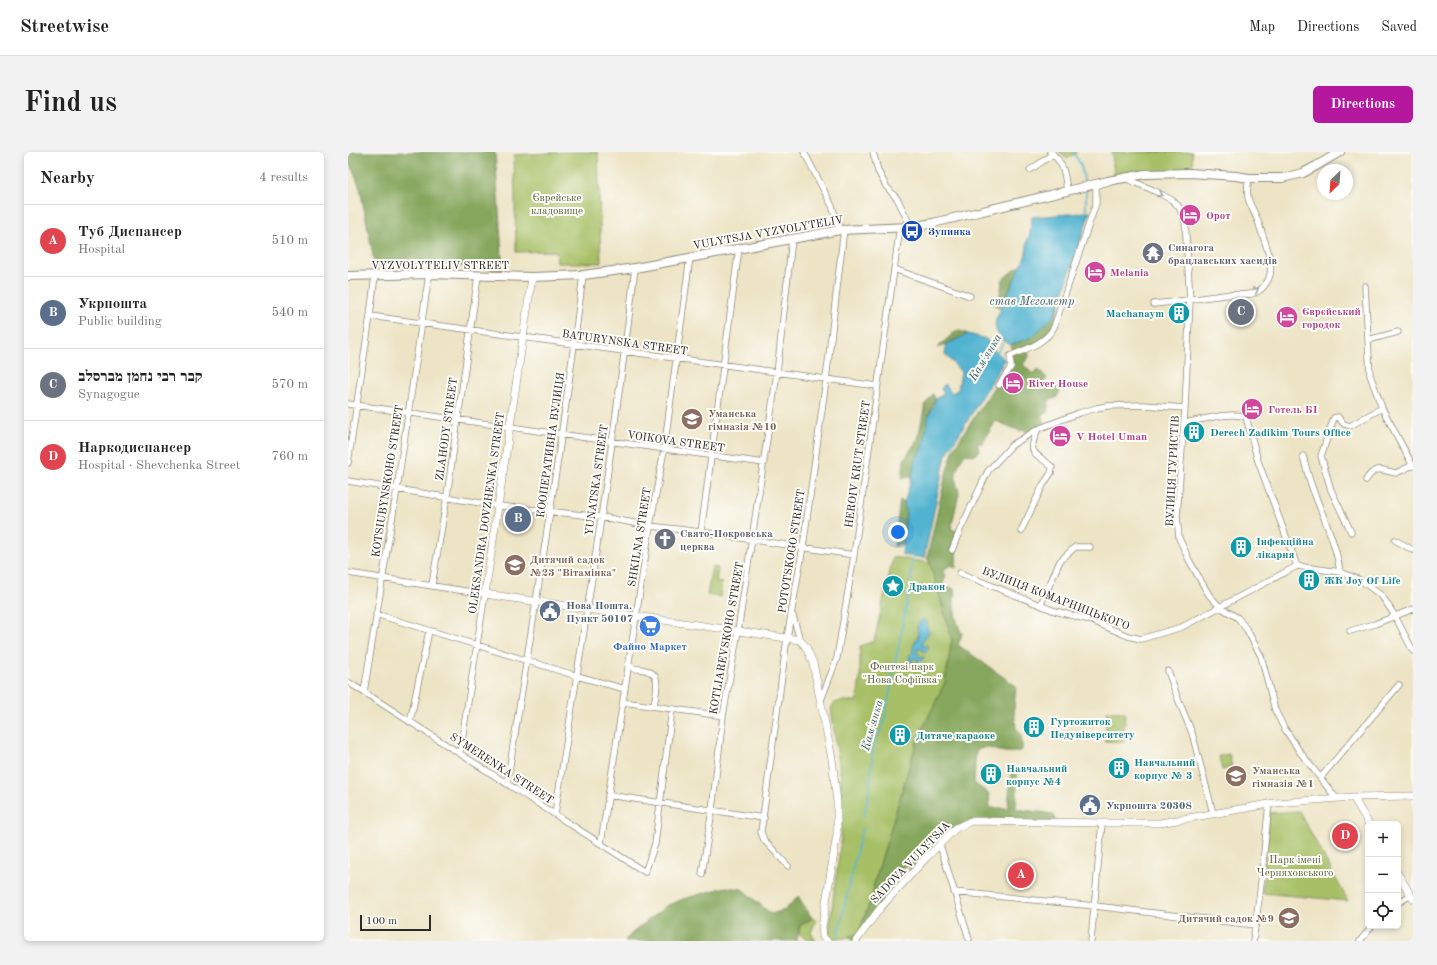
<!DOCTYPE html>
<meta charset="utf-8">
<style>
body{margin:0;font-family:"Old Standard TT","Frank Ruhl Libre",serif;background:#f2f2f2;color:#222}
.controls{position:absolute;right:12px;bottom:12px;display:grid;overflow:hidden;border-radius:6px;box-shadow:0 2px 6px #0003}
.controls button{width:36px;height:36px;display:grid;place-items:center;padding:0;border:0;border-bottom:1px solid #e0e0e0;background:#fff;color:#222;font:20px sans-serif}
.compass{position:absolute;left:969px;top:12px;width:36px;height:36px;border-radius:50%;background:#fff;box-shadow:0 2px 6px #0003;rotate:205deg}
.scale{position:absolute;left:12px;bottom:10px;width:71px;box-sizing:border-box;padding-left:4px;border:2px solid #2b2b2b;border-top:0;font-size:11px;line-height:14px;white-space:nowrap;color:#2b2b2b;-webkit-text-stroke:3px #fdfcf7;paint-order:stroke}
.you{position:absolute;left:550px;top:380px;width:14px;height:14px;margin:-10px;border:3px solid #fff;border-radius:50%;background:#1a73e8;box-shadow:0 0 0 6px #1a73e833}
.badge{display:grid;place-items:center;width:26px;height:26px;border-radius:50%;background:#b5179e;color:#fff;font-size:13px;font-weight:700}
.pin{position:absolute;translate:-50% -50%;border:2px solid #fff;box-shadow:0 1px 4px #0006}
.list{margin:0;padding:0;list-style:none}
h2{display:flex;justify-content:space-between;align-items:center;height:52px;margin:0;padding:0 16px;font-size:17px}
h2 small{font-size:13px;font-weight:400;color:#767676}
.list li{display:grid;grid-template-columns:26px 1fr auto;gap:12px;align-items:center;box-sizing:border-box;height:72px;padding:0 16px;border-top:1px solid #e0e0e0}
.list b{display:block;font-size:15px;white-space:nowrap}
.list p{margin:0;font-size:13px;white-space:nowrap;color:#767676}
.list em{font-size:13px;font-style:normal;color:#767676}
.icon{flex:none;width:22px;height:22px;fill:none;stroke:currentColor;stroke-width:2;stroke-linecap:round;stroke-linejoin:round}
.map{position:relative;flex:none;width:1065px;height:789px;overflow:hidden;border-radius:6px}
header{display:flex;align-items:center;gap:24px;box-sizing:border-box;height:56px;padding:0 20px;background:#fff;border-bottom:1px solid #e0e0e0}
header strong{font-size:19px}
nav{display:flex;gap:22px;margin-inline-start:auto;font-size:14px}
.intro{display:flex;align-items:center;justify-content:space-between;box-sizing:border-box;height:96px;padding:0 24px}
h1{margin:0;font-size:28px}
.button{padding:10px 18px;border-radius:6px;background:#b5179e;color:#fff;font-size:14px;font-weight:700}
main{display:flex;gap:24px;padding:0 24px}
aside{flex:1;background:#fff;border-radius:6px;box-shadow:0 2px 6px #0003}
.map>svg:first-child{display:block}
.green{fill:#a7c066;stroke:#697648}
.forest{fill:#85a65b;stroke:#586843}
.water{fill:#51b3d0;stroke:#3e6f7e}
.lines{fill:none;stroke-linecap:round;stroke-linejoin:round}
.stream{stroke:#51b3d0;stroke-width:1.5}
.minor-casing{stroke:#8c8878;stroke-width:7}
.tertiary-casing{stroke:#8c8878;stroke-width:8}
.secondary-casing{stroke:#8c8878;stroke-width:10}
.minor{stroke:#fff;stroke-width:5.5}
.tertiary{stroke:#fff;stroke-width:7}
.secondary{stroke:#fff;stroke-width:8}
.oneway{stroke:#a0a0a0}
.labels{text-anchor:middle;stroke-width:4;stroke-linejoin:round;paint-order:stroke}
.park-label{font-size:11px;fill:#565f40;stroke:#fdfcf7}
.hotel-label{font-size:11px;font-weight:bold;fill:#b23c85;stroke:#fdfcf7;text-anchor:start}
.transit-label{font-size:11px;font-weight:bold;fill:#164399;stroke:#fdfcf7;text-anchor:start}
.street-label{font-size:11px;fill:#2b2b2b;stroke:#fdfcf7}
.worship-label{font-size:11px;font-weight:bold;fill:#5b616d;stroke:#fdfcf7;text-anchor:start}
.culture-label{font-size:11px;font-weight:bold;fill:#0d838f;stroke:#fdfcf7;text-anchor:start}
.education-label{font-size:11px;font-weight:bold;fill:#785e54;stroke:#fdfcf7;text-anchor:start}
.service-label{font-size:11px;font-weight:bold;fill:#4e5e75;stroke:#fdfcf7;text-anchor:start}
.shop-label{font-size:11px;font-weight:bold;fill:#366cbe;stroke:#fdfcf7}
.water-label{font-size:12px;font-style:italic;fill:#3a616d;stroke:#fdfcf7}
</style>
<header>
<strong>Streetwise</strong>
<nav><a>Map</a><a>Directions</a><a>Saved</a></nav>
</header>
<div class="intro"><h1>Find us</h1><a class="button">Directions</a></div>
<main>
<aside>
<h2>Nearby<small>4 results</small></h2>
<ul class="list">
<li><span class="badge" style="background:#e0444e">A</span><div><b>Туб Диспансер</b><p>Hospital</p></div><em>510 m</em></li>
<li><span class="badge" style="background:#5c6f8a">B</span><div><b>Укрпошта</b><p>Public building</p></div><em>540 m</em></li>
<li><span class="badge" style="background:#6b7280">C</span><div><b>קבר רבי נחמן מברסלב</b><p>Synagogue</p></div><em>570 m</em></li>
<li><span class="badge" style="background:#e0444e">D</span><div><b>Наркодиспансер</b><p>Hospital · Shevchenka Street</p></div><em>760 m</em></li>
</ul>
</aside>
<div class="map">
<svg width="1065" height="789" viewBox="0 0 1065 789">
<rect width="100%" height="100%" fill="#fdfcf7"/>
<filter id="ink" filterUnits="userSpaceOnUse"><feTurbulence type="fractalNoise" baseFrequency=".025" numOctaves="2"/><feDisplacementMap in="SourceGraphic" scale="8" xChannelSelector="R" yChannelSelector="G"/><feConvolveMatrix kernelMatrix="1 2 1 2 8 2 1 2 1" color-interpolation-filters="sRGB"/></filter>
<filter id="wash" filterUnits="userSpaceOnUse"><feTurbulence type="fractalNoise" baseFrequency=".012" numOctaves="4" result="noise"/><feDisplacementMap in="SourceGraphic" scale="16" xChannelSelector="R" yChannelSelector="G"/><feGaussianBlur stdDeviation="0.9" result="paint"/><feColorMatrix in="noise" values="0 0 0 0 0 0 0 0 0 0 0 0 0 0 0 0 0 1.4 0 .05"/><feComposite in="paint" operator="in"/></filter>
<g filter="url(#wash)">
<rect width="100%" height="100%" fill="#ede4c5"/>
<path class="green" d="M216 0H250L253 111H209L208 99 168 100 166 3Z
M711 0H729L719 7Z
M764 0H844L845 20 766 25Z
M545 405 582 411 604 488 597 530 569 589 526 732 525 741 510 783C496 785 495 789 480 785L493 688V626L483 557 486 551 494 549H509L512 525V494L526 489Z
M364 415 370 416 368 430 374 431 372 445 359 443Z
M759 559 777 560 776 590 757 589Z
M881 602 884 615 874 618 871 604Z
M951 659 1000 749 914 741 921 661Z
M465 766 468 767 463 781 468 789H463L451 782 452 774Z"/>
<path class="forest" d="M0 0H147L155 118 98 113 27 114 12 36 3 14 0 13Z
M673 114 652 156 645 152 652 142 655 127 667 117Z
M716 138 703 182 680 195 681 205 675 212 685 222 690 217 699 226 695 231 703 237 709 235 712 239 708 246 701 248 699 260 694 263 697 270 679 280 675 278 672 279 648 269 634 291H629L631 298 627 303 617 302C611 309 607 319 608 328 608 333 611 336 611 341L603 377 611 380 609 386 608 416 603 413 595 418 598 424 595 431V440L601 435 606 437C607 442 606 446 606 450 606 460 609 473 614 482L610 493 668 534 666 556 668 576C675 581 674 590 674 598 667 603 646 599 639 595L628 598 626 631 641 642 642 656H660L663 620 670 615 668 657 705 662 708 671 623 669 608 676 565 720 560 714 548 717 536 729 539 748 508 789H504L501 784 510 783 525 742 526 732 569 589 597 530 604 488 582 411 579 406 598 322 606 296 663 209 665 199 663 193 684 185 705 164Z
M609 178 620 182 589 196Z
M585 242 587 247 580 265 575 297 567 307 564 325 554 326 556 308 570 287 577 253Z
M552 348 556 351 558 361 555 391 546 394Z
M378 735 394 737 423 762 437 758 450 744 464 766 451 774 449 789H277L283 782 318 754 335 747Z"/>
<path class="water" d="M735 60H742L716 138 706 164 684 185 663 193C652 187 645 179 648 167L677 105 679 96V89L682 82 684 65 733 61Z
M620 182 638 187 645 197 657 208 598 303 576 406 554 403 558 361 556 351 564 325 567 307 575 297 580 265 586 254 587 247 596 242 593 237 597 232 603 241 610 238 613 220 597 202 599 192Z
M574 468H577L579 470V476L581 480 574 491 575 494 579 493 580 496 577 501 574 497H570L569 500 572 505H576V506L570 512 567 511 570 509V507L569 506 567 507 565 506 564 508 566 512H565L562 510 561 504 565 500V494L570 484 569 474Z"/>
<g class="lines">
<path class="stream" d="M725 0 733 13 737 32
M738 37V61
M648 203 656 189
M562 430 565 404
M516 664 521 641 525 597 536 570 561 440
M490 784 514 675"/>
</g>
</g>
<g filter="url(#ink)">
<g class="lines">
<g class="minor-casing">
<path id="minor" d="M456 0 484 54 492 78
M525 0 530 19 538 34 550 48 563 75
M702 0C716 10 717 23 719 39
M682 18 705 2
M777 26 807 39 824 48 831 55 837 68 842 148 837 256 829 364 831 386 841 408 861 443 872 455 890 466 899 478 913 504 927 558 935 574 952 600 988 646
M546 117 622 144
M1017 134 1022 223 1034 256 1065 314
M806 152C829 150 853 146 876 143 887 142 903 145 912 138 915 136 920 129 921 126 927 111 915 86 911 72 904 51 896 51 901 26
M22 164 529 234
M1020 188 1050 180
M651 233 663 215 662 204C678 197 698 191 706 175L748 51V32
M0 252 416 311
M836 271C854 268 882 259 898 265L910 309 949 414
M955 304C958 314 960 325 964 335 974 363 988 390 992 420
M0 311 22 164 27 123
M1018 328C1028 312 1034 319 1048 321L1065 313
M0 329 151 354 254 365 302 374 353 380 506 403
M673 379 695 333 703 321 704 315C687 299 678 304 690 277
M353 380 391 96
M1003 380 983 338 973 304 986 266 990 265 996 272 1002 274 1034 256
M1047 388 1065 398
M604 398 612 378 640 319 664 293 690 277 731 261 749 256 759 254 796 253 837 256
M949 414 992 420 1012 428 1034 444 1047 464 1065 499
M0 421 137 442 112 600
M612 421 707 459 742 468 780 484 793 487 834 475 949 414
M84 433 99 344 130 124
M693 452 712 409 727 395H742
M28 462 229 524 277 537
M445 464 452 488
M1002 479 1027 472 1065 457
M281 513C285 517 287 517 292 517 316 520 308 537 306 554
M820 519 830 547 844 581 865 661
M0 530 297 720 307 692 324 557
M16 540 49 337 81 122
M473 548 489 506 506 403 552 75
M275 550 375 564
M62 570 81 479
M973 625 1051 533
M159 632C186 462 214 293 235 123
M260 643 416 666
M207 662C236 480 265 298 287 116
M253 691 302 374 316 298 342 105
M592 693 621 787
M440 714 416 688 413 680 439 486 455 395 478 228 496 77
M354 722 364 658 375 564 390 479 429 221 444 87
M606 740 747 754 907 773
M1050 751 1063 743
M743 789 754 671
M905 789 912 740 921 651
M1012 789 1024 774"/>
</g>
<g class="tertiary-casing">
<path id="tertiary" d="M184 125 137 442 452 488 458 495 465 511 484 607 489 650V682L474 775 475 785 479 789
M1005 645 1021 672
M1050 722 1065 747
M508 789 533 755 578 706 608 676 623 669 754 671H812L927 651 1005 645 1065 644"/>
</g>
<g class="secondary-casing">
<path id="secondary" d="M0 124 81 122 184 125 235 123 287 116 492 78 563 75 585 71 760 29 797 22 841 21 888 24 901 26H934L955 21 968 14 992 0"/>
</g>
<use href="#minor" class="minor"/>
<use href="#tertiary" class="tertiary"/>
<use href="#secondary" class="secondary"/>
</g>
<defs><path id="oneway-chevron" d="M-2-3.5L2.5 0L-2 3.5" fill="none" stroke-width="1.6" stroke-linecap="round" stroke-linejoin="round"/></defs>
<g class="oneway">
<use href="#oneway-chevron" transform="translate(812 42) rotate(29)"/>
<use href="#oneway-chevron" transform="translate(908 138) rotate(-26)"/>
</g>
</g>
<defs>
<g id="hotel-disc" transform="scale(1.15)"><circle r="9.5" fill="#d1479c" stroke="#fdfcf7"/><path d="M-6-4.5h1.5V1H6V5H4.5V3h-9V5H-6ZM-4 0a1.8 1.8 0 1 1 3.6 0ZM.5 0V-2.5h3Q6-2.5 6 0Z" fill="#fff"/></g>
<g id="bus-disc" transform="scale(1.15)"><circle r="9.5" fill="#1a4fb4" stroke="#fdfcf7"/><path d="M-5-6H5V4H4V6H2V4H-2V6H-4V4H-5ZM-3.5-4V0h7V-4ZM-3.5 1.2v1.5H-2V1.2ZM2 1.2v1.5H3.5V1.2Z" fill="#fff"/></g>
<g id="temple-disc" transform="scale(1.15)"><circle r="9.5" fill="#6b7280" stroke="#fdfcf7"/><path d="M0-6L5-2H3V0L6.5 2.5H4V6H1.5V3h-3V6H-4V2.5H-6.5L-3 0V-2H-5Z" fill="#fff"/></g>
<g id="building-disc" transform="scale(1.15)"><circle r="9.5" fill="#0f9aa8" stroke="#fdfcf7"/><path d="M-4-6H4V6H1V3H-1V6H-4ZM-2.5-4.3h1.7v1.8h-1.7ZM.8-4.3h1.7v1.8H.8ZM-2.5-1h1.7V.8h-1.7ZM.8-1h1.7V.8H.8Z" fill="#fff"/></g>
<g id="school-disc" transform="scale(1.15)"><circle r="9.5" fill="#8d6e63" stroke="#fdfcf7"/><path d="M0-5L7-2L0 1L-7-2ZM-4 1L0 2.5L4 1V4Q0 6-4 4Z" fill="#fff"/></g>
<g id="church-disc" transform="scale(1.15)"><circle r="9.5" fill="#6b7280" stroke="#fdfcf7"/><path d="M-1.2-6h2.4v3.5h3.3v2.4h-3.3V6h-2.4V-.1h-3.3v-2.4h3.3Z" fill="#fff"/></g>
<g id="sight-disc" transform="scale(1.15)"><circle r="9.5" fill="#0f9aa8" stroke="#fdfcf7"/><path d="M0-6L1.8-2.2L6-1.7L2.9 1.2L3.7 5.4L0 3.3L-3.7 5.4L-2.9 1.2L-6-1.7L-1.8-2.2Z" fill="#fff"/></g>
<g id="civic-disc" transform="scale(1.15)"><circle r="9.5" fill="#5c6f8a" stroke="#fdfcf7"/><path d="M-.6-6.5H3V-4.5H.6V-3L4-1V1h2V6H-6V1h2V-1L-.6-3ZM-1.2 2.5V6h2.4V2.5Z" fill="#fff"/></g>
<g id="supermarket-disc" transform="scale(1.15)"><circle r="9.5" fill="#3f7fe0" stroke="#fdfcf7"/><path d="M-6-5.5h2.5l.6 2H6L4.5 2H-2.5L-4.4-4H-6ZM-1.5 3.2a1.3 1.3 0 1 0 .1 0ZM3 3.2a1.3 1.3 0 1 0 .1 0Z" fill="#fff"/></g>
</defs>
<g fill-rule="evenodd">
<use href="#hotel-disc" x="842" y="63"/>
<use href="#bus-disc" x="564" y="79"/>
<use href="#temple-disc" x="805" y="101"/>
<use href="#hotel-disc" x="747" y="120"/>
<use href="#building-disc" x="831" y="161"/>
<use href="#hotel-disc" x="939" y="165"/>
<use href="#hotel-disc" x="665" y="231"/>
<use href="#hotel-disc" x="904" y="257"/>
<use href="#school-disc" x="344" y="267"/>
<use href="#building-disc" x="846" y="280"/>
<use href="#hotel-disc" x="712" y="284"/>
<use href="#church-disc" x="317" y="387"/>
<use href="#building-disc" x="893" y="395"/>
<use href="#school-disc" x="167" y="413"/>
<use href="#building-disc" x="961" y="428"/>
<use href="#sight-disc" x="545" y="434"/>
<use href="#civic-disc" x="202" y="459"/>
<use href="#supermarket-disc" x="302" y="474"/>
<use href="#building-disc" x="686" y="575"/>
<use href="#building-disc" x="552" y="583"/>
<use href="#building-disc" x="771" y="616"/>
<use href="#building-disc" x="643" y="622"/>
<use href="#school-disc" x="888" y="624"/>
<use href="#civic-disc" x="742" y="653"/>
<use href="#school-disc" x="941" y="766"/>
</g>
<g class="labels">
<g class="park-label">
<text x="209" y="49">Єврейське<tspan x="209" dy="13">кладовище</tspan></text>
<text x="554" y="518">Фентезі парк<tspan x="554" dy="13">"Нова Софіївка"</tspan></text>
<text x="947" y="711">Парк імені<tspan x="947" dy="13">Черняховського</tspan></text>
</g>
<g class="hotel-label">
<text x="858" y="67">Орот</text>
<text x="762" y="124">Melania</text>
<text x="954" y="163">Єврєйський<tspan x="954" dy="13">городок</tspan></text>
<text x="680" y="235">River House</text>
<text x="920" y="261">Готель БІ</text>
<text x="728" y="288">V Hotel Uman</text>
</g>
<g class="transit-label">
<text x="580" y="83">Зупинка</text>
</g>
<g class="street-label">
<text transform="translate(420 80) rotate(-10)" y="4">VULYTSJA VYZVOLYTELIV</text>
<text x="92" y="117">VYZVOLYTELIV STREET</text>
<text transform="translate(277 190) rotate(8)" y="4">BATURYNSKA STREET</text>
<text transform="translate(98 277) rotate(-82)" y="4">ZLAHODY STREET</text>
<text transform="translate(328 289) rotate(8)" y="4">VOIKOVA STREET</text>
<text transform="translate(202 293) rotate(-82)" y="4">КООПЕРАТИВНА ВУЛИЦЯ</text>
<text transform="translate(509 312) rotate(-82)" y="4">HEROIV KRUT STREET</text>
<text transform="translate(824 319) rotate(-87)" y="4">ВУЛИЦЯ ТУРИСТІВ</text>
<text transform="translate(248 328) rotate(-82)" y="4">YUNATSKA STREET</text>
<text transform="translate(39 329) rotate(-81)" y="4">KOTSIUBYNSKOHO STREET</text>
<text transform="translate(138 361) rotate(-82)" y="4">OLEKSANDRA DOVZHENKA STREET</text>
<text transform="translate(291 385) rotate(-81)" y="4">SHKILNA STREET</text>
<text transform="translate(443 399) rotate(-81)" y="4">POTOTSKOGO STREET</text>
<text transform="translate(708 446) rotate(21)" y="4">ВУЛИЦЯ КОМАРНИЦЬКОГО</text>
<text transform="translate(378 486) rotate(-80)" y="4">KOTLIAREVSKOHO STREET</text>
<text transform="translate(154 616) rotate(33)" y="4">SYMERENKA STREET</text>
<text transform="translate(562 710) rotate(-46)" y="4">SADOVA VULYTSJA</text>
</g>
<g class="worship-label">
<text x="820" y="99">Синагога<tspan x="820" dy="13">брацлавських хасидів</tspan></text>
<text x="332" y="385">Свято-Покровська<tspan x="332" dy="13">церква</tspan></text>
</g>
<g class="culture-label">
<text x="816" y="165" text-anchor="end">Machanaym</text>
<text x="862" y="284">Derech Zadikim Tours Office</text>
<text x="908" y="393">Інфекційна<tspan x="908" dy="13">лікарня</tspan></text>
<text x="976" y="432">ЖК Joy Of Life</text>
<text x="560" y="438">Дракон</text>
<text x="702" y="573">Гуртожиток<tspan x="702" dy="13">Педуніверситету</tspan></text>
<text x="568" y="587">Дитяче караоке</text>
<text x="786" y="614">Навчальний<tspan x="786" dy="13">корпус № 3</tspan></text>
<text x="658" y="620">Навчальний<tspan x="658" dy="13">корпус №4</tspan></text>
</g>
<g class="education-label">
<text x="360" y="265">Уманська<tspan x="360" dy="13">гімназія №10</tspan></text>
<text x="182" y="411">Дитячий садок<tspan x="182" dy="13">№23 "Вітамінка"</tspan></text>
<text x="904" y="622">Уманська<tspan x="904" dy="13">гімназія №1</tspan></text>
<text x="926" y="770" text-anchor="end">Дитячий садок №9</text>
</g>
<g class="service-label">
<text x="218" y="457">Нова Пошта.<tspan x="218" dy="13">Пункт 50107</tspan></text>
<text x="758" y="657">Укрпошта 20308</text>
</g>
<g class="shop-label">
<text x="302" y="498">Файно Маркет</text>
</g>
<g class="water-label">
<text x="684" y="153">став Мегометр</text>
<text transform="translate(637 205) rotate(-59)" y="4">Кам'янка</text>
<text transform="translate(524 573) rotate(-74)" y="4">Кам'янка</text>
</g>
</g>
</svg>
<div class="controls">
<button>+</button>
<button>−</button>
<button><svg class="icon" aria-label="locate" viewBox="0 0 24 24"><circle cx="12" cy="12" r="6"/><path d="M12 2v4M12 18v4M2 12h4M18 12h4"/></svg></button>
</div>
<svg class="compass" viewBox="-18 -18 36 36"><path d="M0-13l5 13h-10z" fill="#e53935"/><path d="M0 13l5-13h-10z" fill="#767676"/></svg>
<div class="scale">100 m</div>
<div class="you"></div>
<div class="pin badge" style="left:673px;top:723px;background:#e0444e">A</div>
<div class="pin badge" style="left:170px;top:367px;background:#5c6f8a">B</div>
<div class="pin badge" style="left:893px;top:160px;background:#6b7280">C</div>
<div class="pin badge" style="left:997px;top:684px;background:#e0444e">D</div>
</div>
</main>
